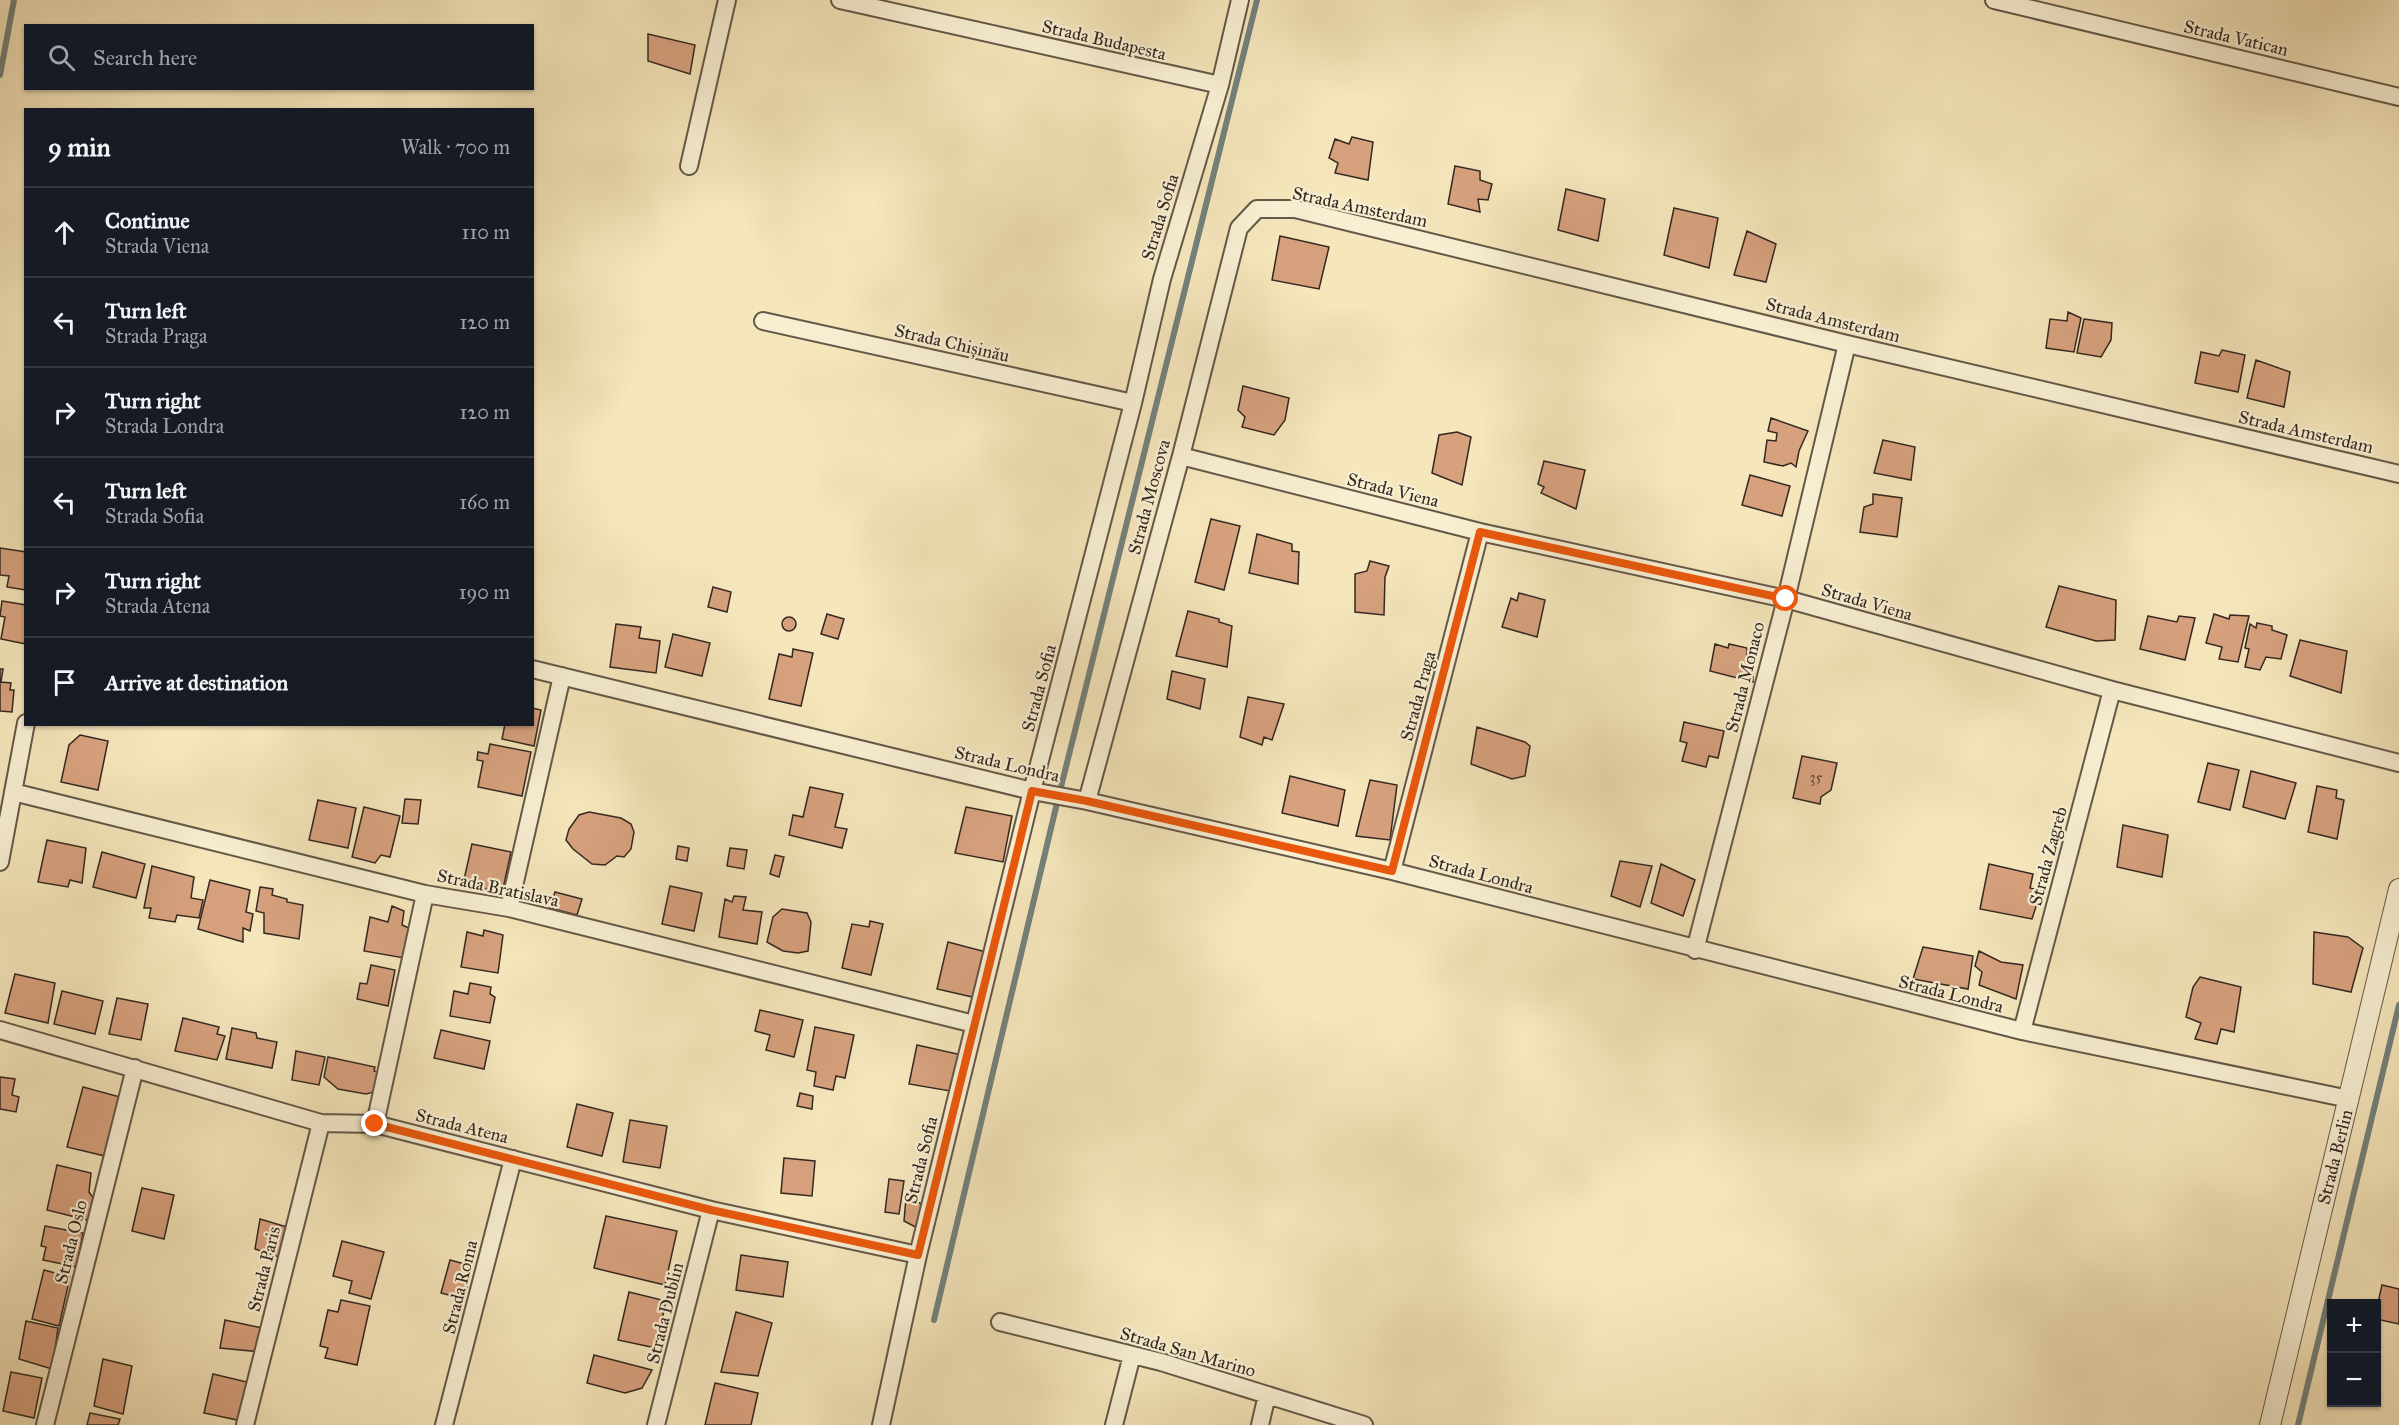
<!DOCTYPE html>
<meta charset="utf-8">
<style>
body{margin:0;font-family:"IM FELL Great Primer",serif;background:#20242c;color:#f1f3f6}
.controls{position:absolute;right:18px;bottom:18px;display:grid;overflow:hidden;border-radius:0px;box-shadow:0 2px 4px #0004}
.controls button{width:54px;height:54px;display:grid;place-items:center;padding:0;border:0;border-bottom:2px solid #363941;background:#171b24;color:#f1f3f6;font:30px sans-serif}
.stop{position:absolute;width:18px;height:18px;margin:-14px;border:4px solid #ea580c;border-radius:50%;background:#fff}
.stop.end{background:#ea580c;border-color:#fff;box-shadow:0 2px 6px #0008}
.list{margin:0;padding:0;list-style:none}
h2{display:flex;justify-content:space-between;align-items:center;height:78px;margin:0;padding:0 24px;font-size:26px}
h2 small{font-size:20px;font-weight:400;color:#9ea1a6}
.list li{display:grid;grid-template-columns:39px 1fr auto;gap:18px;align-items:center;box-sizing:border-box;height:90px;padding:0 24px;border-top:2px solid #363941}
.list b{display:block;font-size:22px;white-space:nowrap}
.list p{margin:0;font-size:20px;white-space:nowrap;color:#9ea1a6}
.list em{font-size:20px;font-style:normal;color:#9ea1a6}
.icon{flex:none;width:33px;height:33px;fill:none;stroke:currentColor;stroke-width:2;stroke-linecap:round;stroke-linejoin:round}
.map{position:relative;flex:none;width:2399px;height:1425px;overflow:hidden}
.search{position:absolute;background:#171b24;box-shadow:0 2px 4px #0004;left:24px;top:24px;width:510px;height:66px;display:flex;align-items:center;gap:15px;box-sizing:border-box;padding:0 21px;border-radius:0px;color:#9ea1a6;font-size:22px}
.panel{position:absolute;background:#171b24;box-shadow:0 2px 4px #0004;left:24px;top:108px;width:510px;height:618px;border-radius:0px}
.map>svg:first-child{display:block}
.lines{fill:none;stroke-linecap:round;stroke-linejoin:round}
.stream{stroke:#74817c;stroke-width:6}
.building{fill:#d7a17e;stroke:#342821;stroke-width:1.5}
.minor-casing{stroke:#645848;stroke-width:20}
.tertiary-casing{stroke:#645848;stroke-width:22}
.minor{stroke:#f8efd3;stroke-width:16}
.tertiary{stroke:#f8efd3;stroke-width:20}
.route{stroke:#ea580c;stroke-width:8}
.labels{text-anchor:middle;stroke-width:4.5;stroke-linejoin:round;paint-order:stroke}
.number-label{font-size:15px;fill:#5d4638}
.street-label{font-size:18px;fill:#342821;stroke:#f8efd3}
</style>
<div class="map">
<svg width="2399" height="1425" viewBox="0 0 2399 1425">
<rect width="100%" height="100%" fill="#f5e6bb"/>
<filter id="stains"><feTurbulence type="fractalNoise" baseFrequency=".00333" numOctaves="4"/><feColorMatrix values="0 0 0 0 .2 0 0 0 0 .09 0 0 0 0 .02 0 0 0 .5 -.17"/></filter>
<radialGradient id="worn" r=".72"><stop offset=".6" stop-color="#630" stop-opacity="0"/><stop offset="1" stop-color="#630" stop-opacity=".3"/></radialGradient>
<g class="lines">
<path class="stream" d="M0 75 14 0
M934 1320 1057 803 1257 0
M2298 1425 2399 1005"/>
</g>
<path class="building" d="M648 34 695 45 690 74 648 61Z
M1352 137 1373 142 1368 180 1335 173 1338 163 1329 158 1335 139 1349 144Z
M1455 166 1480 171V180L1492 184 1488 200 1478 199 1480 212 1448 204Z
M1566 189 1605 199 1598 241 1558 230Z
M1674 208 1718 218 1709 268 1664 255Z
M1747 231 1776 244 1766 282 1734 275Z
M1280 236 1329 247 1319 289 1272 280Z
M2068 312 2081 318 2074 352 2046 348 2050 319 2067 321Z
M2084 319 2112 323 2111 340 2101 357 2077 353Z
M2222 350 2245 355 2238 392 2195 383 2201 352 2219 356Z
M2256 360 2290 372 2284 407 2247 398Z
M1243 386 1289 398 1285 420 1274 435 1242 427 1245 417 1238 410Z
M1771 418 1808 431 1799 451 1796 467 1791 463 1783 466 1764 462 1767 440 1776 441 1777 433 1768 431Z
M1457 432 1471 437 1462 485 1432 473 1439 435Z
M1883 440 1915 447 1911 480 1874 473Z
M1544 461 1585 470 1576 509 1541 493 1544 487 1538 484Z
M1750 475 1790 486 1782 516 1742 505Z
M1873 494 1902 498 1897 537 1860 532 1864 507 1873 504Z
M1211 519 1240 526 1224 590 1195 582Z
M1257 534 1292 544V551L1299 552 1298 584 1249 573Z
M0 548 26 552V590L7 587 9 576 0 575Z
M1370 561 1389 566 1385 577 1384 615 1355 612V574L1367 571Z
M2059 586 2116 600 2115 640 2096 641 2046 627Z
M713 587 731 592 727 612 708 607Z
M1519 593 1545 600 1537 637 1502 627 1511 598 1517 601Z
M2 601 26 605V644L1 639 5 617 0 616Z
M1188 611 1219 619V622L1232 626 1227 667 1176 656Z
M827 614 844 619 838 639 821 634Z
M2214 614 2229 619 2230 615 2249 616 2238 662 2219 659 2222 647 2206 643Z
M2148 616 2177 622 2179 616 2195 618 2185 660 2140 649Z
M782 624a7 7 0 1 1 14 0a7 7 0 1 1-14 0Z
M2257 623 2272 626V630L2287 635 2281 659 2266 657 2260 670 2245 667 2249 649 2245 648 2250 624 2256 628Z
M616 624 641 627 639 638 660 641 656 673 610 667Z
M673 634 710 643 702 676 665 667Z
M2300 640 2347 651 2341 693 2290 676Z
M1715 644 1728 648 1729 644 1747 648V655L1752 656 1753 682 1710 671Z
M793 649 813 653 801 706 769 699 779 654 792 657Z
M0 669H3L1 682 11 683 10 690H14L12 712 0 711Z
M1172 671 1205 679 1200 709 1167 699Z
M1248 697 1284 704 1272 740 1264 737 1262 745 1240 737Z
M532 708 541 710 534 746 502 739 505 724H532Z
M1684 722 1724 731 1718 758 1709 756 1706 767 1682 761 1687 743 1680 741Z
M1477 727 1525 742 1530 746 1525 776 1512 779 1471 764Z
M80 735 108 741 98 790 61 782 69 745Z
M490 744 531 752 522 796 478 787 483 761 477 760 478 752 488 754Z
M1802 756 1837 763 1831 790 1821 797 1820 804 1793 798Z
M2208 763 2239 770 2230 810 2198 802Z
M2251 771 2296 783 2285 819 2243 807Z
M1290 776 1345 790 1338 826 1282 813Z
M1370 780 1397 785 1390 840 1356 836Z
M2317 786 2337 790 2336 798 2344 800 2337 839 2308 832Z
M810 787 843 794 835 827 847 829 842 848 789 835 793 815 803 817Z
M405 799 421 800 418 824 402 823Z
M318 800 356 808 348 848 309 840Z
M364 807 400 816 390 857 381 855 375 863 352 857Z
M966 807 1012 816 1003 862 955 853Z
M589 812 621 818 631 824 634 832 631 849 624 857 617 856 605 865 592 864 573 849 566 840 569 829 579 815Z
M2123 825 2168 835 2162 877 2117 867Z
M47 840 86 848 82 883 70 880 68 887 38 882Z
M472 844 511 852 502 893 463 884Z
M678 846 689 848 687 861 676 859Z
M730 848 747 850 744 869 727 866Z
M102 852 145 864 136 898 93 887Z
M775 855 784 857 779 877 770 874Z
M1620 861 1652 866 1640 907 1611 896Z
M1661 864 1695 880 1683 916 1651 903Z
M1989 864 2033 874 2030 888 2041 891 2032 919 1980 909Z
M152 866 194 877 191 898 203 900 199 918 177 915 175 922 149 918 151 908H144Z
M210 880 250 890 246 912 253 914 250 931 243 928V942L198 929Z
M670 886 702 893 694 931 662 924Z
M260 887 273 889 272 895 287 899V902L303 905 299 939 264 933V913L256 911Z
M555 892 582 899 577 915 550 908Z
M734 896 746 897 743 910 762 912 757 944 719 937 725 899 732 902Z
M392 906 404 911 402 925 409 928 404 958 364 951 370 917 388 922Z
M782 909 807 913 811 922 808 951 798 953 783 951 767 942 773 917Z
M870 921 883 924 871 975 842 968 852 924 869 927Z
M484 930 503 935 498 973 461 967 467 932 483 936Z
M2314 932 2348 937 2363 948 2351 992 2313 984Z
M948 942 986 952 977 998 937 989Z
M1923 947 1973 956 1968 989 1913 979Z
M1979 951 2001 962 2023 965 2016 999 1979 985 1982 972 1975 966Z
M371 965 395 970 388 1006 357 999 360 983 367 984Z
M15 974 55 983 48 1023 5 1013Z
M2200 977 2241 987 2234 1032 2221 1029 2217 1044 2195 1039 2201 1023 2186 1017 2193 987Z
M470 983 491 987 490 994 495 997 490 1023 450 1016 454 991 468 994Z
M62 991 103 1001 95 1034 54 1024Z
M117 998 148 1004 141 1040 109 1034Z
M760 1010 803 1020 794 1057 766 1050 770 1035 755 1031Z
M183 1018 219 1027 217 1034 225 1036 217 1060 175 1051Z
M815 1027 854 1035 845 1078 836 1076 833 1090 814 1086 816 1072 807 1070Z
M232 1028 256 1033 257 1038 277 1042 272 1068 226 1059Z
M441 1030 490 1041 484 1069 434 1058Z
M917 1045 962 1055 956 1092 909 1084Z
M296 1051 325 1057 319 1085 292 1080Z
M328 1057 375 1067 374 1071 382 1073 378 1091 366 1094 338 1089 324 1077Z
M0 1077 15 1079 12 1095 19 1097 16 1112 0 1109Z
M83 1087 120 1097 105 1156 67 1147Z
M800 1093 813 1096 812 1109 797 1106Z
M577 1104 613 1113 602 1156 567 1147Z
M630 1120 667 1126 660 1168 623 1162Z
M784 1158 815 1161 812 1196 781 1193Z
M57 1165 91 1173 89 1192 94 1199 91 1221 47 1210Z
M889 1179 904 1181 899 1214 885 1212Z
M142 1188 174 1195 164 1239 132 1231Z
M906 1198 925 1205 919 1229 904 1221Z
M606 1216 677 1231 665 1285 594 1268Z
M260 1219 287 1227 285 1259 255 1249Z
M45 1226 83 1233 77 1267 43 1260 46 1247 41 1246Z
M342 1241 384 1252 371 1299 349 1293 352 1281 333 1276Z
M741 1255 788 1262 783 1297 736 1290Z
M450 1260 472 1266 464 1299 441 1293Z
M44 1270 70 1277 59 1326 32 1319Z
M2382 1285 2399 1289V1324L2376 1319V1304H2362V1300L2378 1303Z
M629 1292 666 1301 656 1348 618 1340Z
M341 1300 370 1306 357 1365 325 1358 328 1348 320 1346 328 1310 338 1312Z
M736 1312 772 1323 758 1376 721 1372Z
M225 1320 267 1329 260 1352 220 1348Z
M26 1321 58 1328 52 1369 19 1359Z
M594 1355 652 1370 642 1388 625 1393 587 1383Z
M103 1359 132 1366 123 1414 94 1406Z
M11 1372 42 1378 34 1418 3 1411Z
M213 1374 251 1383 242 1421 204 1413Z
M715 1383 758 1393 751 1425H705Z
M90 1413 120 1419 118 1425H87Z"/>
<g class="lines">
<g class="minor-casing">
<path id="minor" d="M840 0 1220 85
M1994 0 2399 97
M689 166 727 0
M763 321 1133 403
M1181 456 1480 532 1786 599 2112 690 2399 763
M532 669 1032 791 1087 801 1392 871 2022 1031 2349 1099
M13 792 425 894 509 908 974 1024
M1087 801 1181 456 1239 228 1257 209H1295L1847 344 2399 474
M0 862 26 723
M1392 871 1480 532
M509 908 562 676
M1695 950 1786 599 1847 344
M0 1030 321 1123 375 1124 711 1210 918 1255
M2022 1031 2112 690
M375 1124 425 894
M1000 1322 1161 1362 1364 1425
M45 1425 135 1068
M245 1425 321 1123
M444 1425 513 1159
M656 1425 711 1210
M881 1425 918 1255 1032 791 1133 403 1162 279 1220 85 1240 0
M1114 1425 1132 1355
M1260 1425 1267 1395"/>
</g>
<g class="tertiary-casing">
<path id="tertiary" d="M2270 1425 2399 889"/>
</g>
<use href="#minor" class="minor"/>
<use href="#tertiary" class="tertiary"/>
</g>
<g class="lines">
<path class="route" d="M375 1124 711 1210 918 1255 1032 791 1087 801 1392 871 1480 532 1786 599"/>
</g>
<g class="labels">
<g class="number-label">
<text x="1816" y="782">35</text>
</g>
<g class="street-label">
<text transform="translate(2236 38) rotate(13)" y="6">Strada Vatican</text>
<text transform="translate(1104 40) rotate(13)" y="6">Strada Budapesta</text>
<text transform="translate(1360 207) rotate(12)" y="6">Strada Amsterdam</text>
<text transform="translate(1160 217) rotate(-73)" y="6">Strada Sofia</text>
<text transform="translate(1833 320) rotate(14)" y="6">Strada Amsterdam</text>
<text transform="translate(952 343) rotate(13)" y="6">Strada Chișinău</text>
<text transform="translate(2306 432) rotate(13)" y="6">Strada Amsterdam</text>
<text transform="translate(1393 490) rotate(14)" y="6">Strada Viena</text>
<text transform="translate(1149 497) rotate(-75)" y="6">Strada Moscova</text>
<text transform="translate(1867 602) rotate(16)" y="6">Strada Viena</text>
<text transform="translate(1745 677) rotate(-76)" y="6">Strada Monaco</text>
<text transform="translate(1039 688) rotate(-75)" y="6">Strada Sofia</text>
<text transform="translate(1418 696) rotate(-75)" y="6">Strada Praga</text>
<text transform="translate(1007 764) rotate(13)" y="6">Strada Londra</text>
<text transform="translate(2048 856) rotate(-75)" y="6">Strada Zagreb</text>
<text transform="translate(1481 874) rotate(15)" y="6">Strada Londra</text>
<text transform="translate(498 888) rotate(12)" y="6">Strada Bratislava</text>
<text transform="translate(1951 994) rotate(14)" y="6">Strada Londra</text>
<text transform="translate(462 1126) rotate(14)" y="6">Strada Atena</text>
<text transform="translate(2335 1157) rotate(-76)" y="6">Strada Berlin</text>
<text transform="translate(921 1160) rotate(-76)" y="6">Strada Sofia</text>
<text transform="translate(71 1242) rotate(-76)" y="6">Strada Oslo</text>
<text transform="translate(264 1269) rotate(-76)" y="6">Strada Paris</text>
<text transform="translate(460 1287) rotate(-76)" y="6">Strada Roma</text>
<text transform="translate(665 1313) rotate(-76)" y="6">Strada Dublin</text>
<text transform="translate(1188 1352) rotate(16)" y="6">Strada San Marino</text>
</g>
</g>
<rect width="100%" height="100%" filter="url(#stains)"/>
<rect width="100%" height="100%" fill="url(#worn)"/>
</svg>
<div class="controls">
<button>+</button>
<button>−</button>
</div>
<div class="stop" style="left:1786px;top:599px"></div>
<div class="stop end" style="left:375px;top:1124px"></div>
<div class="search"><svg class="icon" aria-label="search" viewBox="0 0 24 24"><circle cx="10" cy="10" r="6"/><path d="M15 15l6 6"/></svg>Search here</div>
<section class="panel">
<h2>9 min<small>Walk · 700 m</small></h2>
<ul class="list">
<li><svg class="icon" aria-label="ahead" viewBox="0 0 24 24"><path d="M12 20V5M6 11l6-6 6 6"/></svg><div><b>Continue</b><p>Strada Viena</p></div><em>110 m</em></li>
<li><svg class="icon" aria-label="left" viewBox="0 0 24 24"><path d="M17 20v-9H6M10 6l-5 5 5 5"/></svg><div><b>Turn left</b><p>Strada Praga</p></div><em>120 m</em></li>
<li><svg class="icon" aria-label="right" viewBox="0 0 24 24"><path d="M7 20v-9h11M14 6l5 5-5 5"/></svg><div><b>Turn right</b><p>Strada Londra</p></div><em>120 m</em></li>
<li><svg class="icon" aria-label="left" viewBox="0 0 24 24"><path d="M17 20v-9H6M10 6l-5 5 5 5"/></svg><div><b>Turn left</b><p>Strada Sofia</p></div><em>160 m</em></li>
<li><svg class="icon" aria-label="right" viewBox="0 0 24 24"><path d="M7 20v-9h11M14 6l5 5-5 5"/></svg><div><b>Turn right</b><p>Strada Atena</p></div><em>190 m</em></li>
<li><svg class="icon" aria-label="arrive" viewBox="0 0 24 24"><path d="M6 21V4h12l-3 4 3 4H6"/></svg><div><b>Arrive at destination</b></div></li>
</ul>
</section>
</div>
